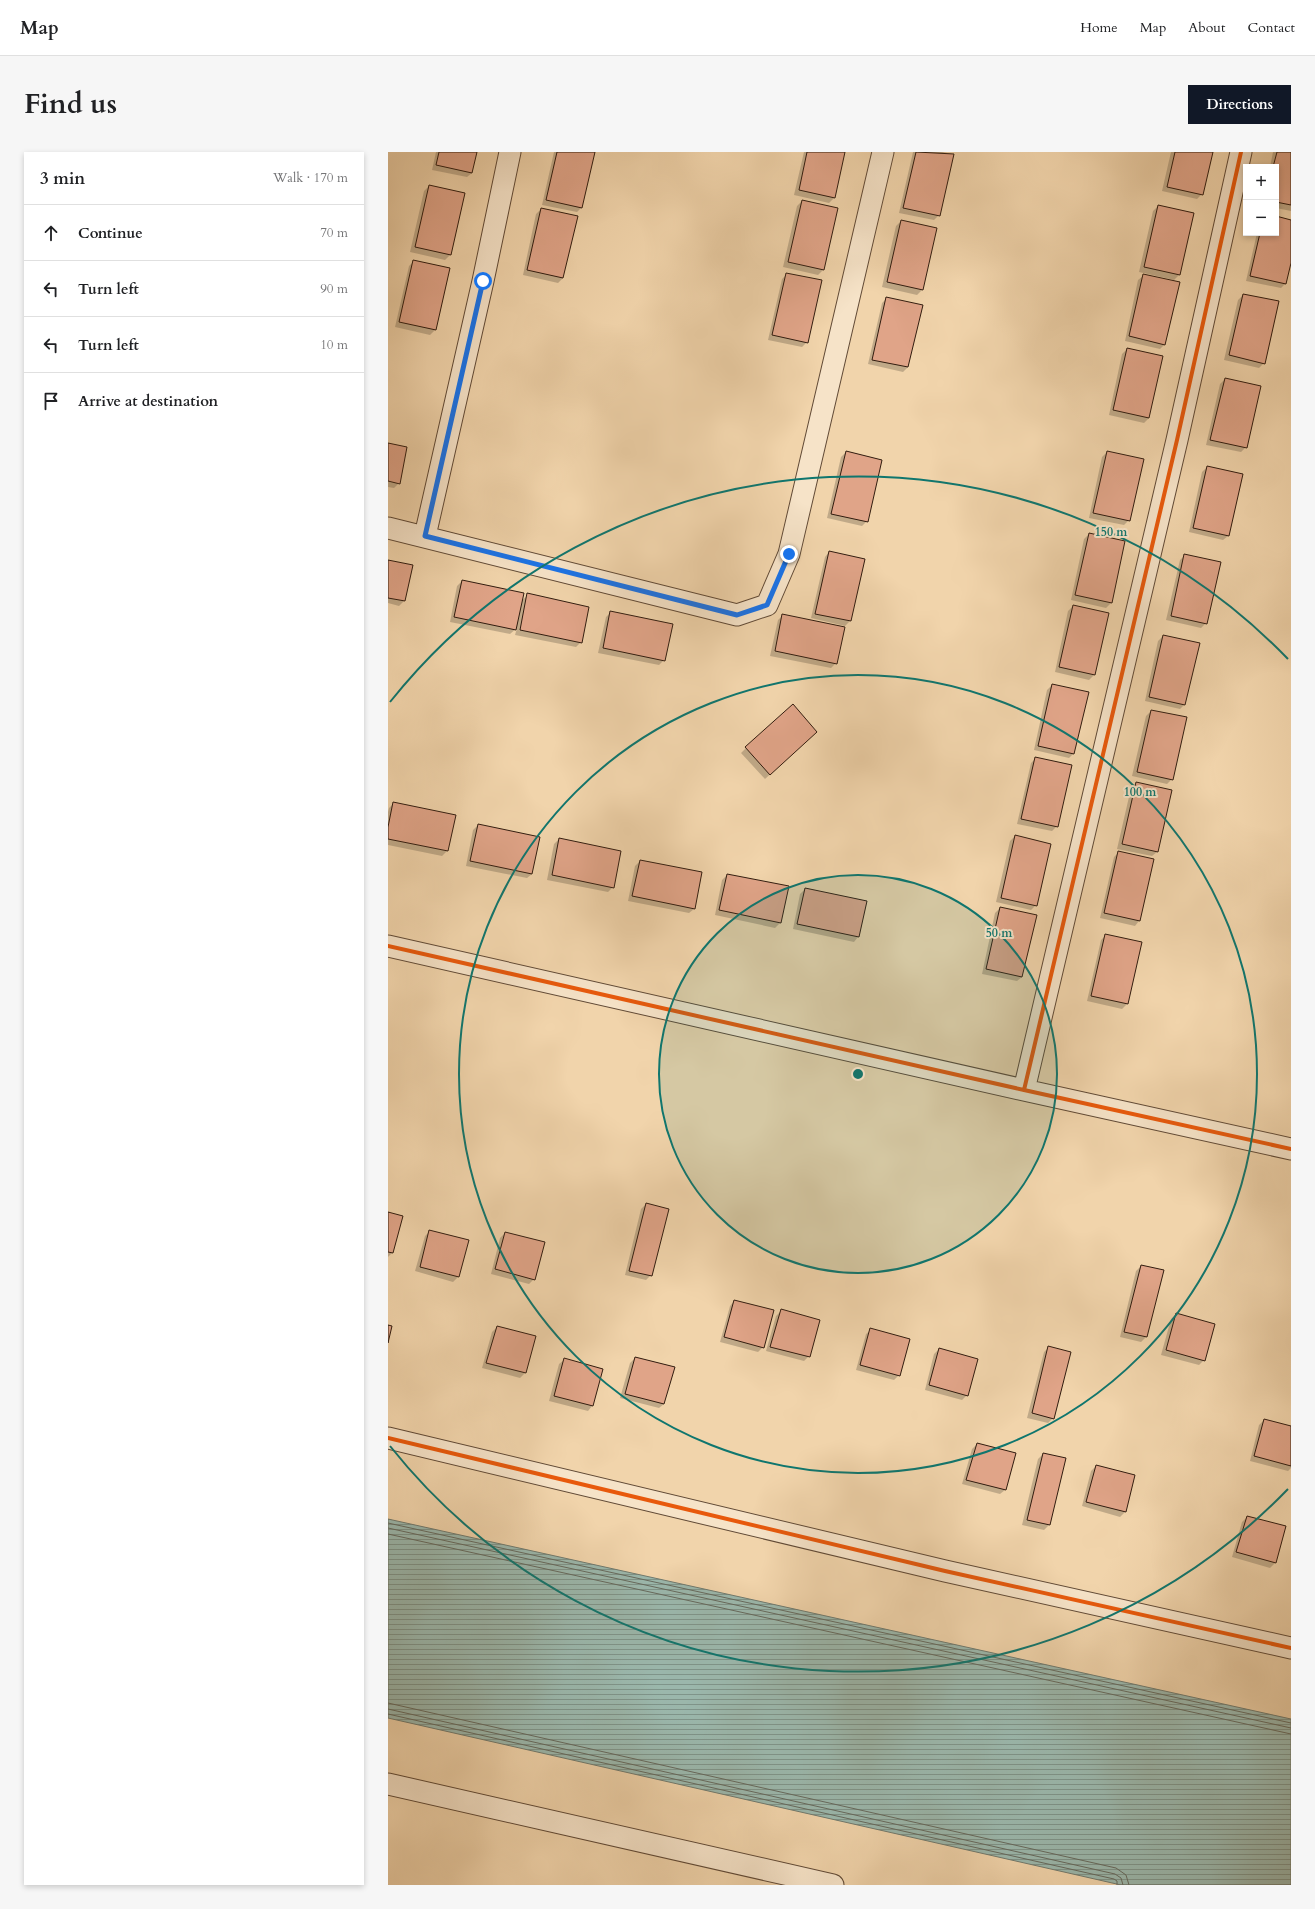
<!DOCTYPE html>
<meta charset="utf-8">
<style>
body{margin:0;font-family:Cardo,serif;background:#f6f6f6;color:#202124}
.controls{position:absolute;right:12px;top:12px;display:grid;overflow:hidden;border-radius:0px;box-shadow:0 2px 6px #0003}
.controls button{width:36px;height:36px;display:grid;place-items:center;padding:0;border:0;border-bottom:1px solid #e0e0e0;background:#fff;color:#202124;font:20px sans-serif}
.stop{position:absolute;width:12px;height:12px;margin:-9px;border:3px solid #1a73e8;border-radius:50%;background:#fff}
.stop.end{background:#1a73e8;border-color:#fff;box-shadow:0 1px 4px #0008}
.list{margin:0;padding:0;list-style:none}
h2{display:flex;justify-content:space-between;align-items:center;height:52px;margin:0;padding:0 16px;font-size:17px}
h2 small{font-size:13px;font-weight:400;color:#757577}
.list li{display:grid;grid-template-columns:26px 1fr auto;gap:12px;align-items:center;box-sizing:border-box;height:56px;padding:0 16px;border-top:1px solid #e0e0e0}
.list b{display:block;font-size:15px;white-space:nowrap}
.list em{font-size:13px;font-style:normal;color:#757577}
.icon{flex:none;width:22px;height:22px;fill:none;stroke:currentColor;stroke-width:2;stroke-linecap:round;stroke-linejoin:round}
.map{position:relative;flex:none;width:903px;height:1733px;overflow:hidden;border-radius:0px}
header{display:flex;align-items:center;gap:24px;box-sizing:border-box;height:56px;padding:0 20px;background:#fff;border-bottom:1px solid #e0e0e0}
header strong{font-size:19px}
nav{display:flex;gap:22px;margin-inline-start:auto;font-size:14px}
.intro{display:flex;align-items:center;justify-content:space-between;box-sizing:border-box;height:96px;padding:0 24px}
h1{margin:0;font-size:28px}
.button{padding:10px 18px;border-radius:0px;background:#111827;color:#fff;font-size:14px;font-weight:700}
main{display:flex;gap:24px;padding:0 24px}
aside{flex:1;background:#fff;border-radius:0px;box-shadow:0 2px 6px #0003}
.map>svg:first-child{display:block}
.water{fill:url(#water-rules);stroke:#717a6e}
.shadow{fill:#0003}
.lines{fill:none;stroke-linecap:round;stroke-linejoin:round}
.shore{stroke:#666a5e;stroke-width:1}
.building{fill:#e0a488;stroke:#311c0f}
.minor-casing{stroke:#614a36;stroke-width:23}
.minor{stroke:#f6e3c8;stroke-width:21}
.cycleway-casing{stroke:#f6e3c8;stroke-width:6}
.cycleway{stroke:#e8590c;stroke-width:4}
.route{stroke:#1a73e8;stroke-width:5}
.ring{fill:none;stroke:#0f766e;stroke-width:2}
.centre{fill:#0f766e;stroke:#f6e3c8;stroke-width:2}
.ring-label{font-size:12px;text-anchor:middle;font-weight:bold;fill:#0f766e;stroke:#f6e3c8;stroke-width:4;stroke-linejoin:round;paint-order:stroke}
</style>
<header>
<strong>Map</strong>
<nav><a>Home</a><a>Map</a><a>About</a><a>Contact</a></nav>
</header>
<div class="intro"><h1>Find us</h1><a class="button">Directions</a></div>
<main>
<aside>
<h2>3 min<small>Walk · 170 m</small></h2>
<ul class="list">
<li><svg class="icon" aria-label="ahead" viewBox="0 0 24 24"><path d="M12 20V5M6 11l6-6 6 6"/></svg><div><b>Continue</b></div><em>70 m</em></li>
<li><svg class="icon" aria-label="left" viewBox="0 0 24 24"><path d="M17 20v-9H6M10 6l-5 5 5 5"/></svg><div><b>Turn left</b></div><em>90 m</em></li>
<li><svg class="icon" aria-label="left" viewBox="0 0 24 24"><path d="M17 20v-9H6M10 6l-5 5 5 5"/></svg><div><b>Turn left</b></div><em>10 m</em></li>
<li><svg class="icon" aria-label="arrive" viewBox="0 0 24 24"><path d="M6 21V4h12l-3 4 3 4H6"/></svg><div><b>Arrive at destination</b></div></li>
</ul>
</aside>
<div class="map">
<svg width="903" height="1733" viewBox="0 0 903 1733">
<defs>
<pattern id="water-rules" width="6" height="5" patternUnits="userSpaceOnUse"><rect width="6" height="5" fill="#9bb8ad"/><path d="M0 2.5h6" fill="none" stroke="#7f958b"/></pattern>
</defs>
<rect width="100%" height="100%" fill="#f1d4ab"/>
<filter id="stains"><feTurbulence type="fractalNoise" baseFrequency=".005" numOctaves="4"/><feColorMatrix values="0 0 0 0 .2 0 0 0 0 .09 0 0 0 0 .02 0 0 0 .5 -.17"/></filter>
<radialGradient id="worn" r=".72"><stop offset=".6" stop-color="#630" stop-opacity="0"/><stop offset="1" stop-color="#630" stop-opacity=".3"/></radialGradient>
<path class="water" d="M0 1367 903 1567V1733H733L0 1566Z"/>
<path class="shadow" d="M48 0H88L84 21 79 25 44 18Z
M166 0H206L194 55 189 60 154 53Z
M416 0H456L446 46 441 51 406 43Z
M525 0H554L565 2 551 63 546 68 511 61Z
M783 0H824L814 42 809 47 774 39Z
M885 0H903V59L888 56V15H882Z
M41 34 76 42 62 103 57 108 22 100 36 39Z
M414 49 435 118 430 123 395 115 409 54Z
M770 54 791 123 786 128 751 120 765 59Z
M153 57 175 126 170 131 135 123 148 62Z
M888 65 903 69V107L898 131 893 136 858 129 869 81H888Z
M513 69 534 138 529 143 494 135 508 74Z
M26 109 61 117 47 178 42 183 7 175 21 114Z
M399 122 419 190 414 195 380 188 394 127Z
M755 124 777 192 772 197 737 189 750 128Z
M855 143 876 211 871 216 836 208 850 148Z
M499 146 520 215 515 220 480 212 494 151Z
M739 197 761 266 756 271 721 263 734 202Z
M837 227 858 295 853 300 818 293 832 232Z
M0 292 11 331 6 336 0 335Z
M458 300 479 369 474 374 439 366 453 305Z
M719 300 741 368 736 373 701 366 714 305Z
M819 315 840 384 835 388 801 380 814 320Z
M701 382 736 390 723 451 718 456 683 448 696 387Z
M441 400 462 469 457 474 423 466 437 405Z
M797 403 818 471 813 476 778 468 792 408Z
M0 409 16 449 11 454 0 451Z
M74 429 133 449 140 443 193 490 188 495 127 483 129 476 122 482 62 470 69 434Z
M685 454 720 462 706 523 701 528 667 520 680 459Z
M223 460 276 508 271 513 210 501 218 465Z
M395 463 448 511 443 516 382 504 390 468Z
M775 484 797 552 792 557 757 549 770 489Z
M664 533 686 601 681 606 646 598 659 538Z
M763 559 784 627 779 632 744 624 758 564Z
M423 585 377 627 353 601 358 596Z
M648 606 669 674 664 679 629 672 643 611Z
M748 631 769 700 764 704 729 697 743 636Z
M6 651 67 664 59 699 54 704 0 693V660L1 656Z
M90 673 144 722 139 726 78 714 85 678Z
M627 684 648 753 643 758 608 750 622 689Z
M171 687 225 735 220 740 159 728 166 692Z
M731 700 765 708 751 769 747 774 712 766 726 705Z
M252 709 306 757 301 761 240 749 247 714Z
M339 723 392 771 387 776 327 763 334 728Z
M417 737 470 785 466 790 405 777 412 742Z
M612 756 634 825 629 829 594 822 607 761Z
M718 783 739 852 734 857 699 849 713 788Z
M258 1052 263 1123 258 1128 237 1123 253 1057Z
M0 1061 4 1101 0 1105Z
M42 1079 70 1125 65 1130 27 1119 37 1084Z
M117 1081 146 1127 141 1132 103 1122 112 1086Z
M753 1114 774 1119 758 1185 753 1190 732 1185 748 1119Z
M346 1149 375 1195 370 1200 332 1190 342 1154Z
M393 1159 421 1204 416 1209 378 1199 388 1164Z
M788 1162 816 1208 811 1213 773 1203 783 1167Z
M109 1175 137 1221 132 1226 94 1216 104 1180Z
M483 1178 511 1223 506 1228 468 1218 478 1182Z
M661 1195 665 1266 660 1271 639 1266 656 1200Z
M551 1197 579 1243 574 1248 537 1238 546 1202Z
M247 1206 276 1252 271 1256 232 1246 242 1211Z
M176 1208 204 1254 200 1259 161 1249 171 1212Z
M876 1268 903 1275V1316L900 1319 862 1309 871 1273Z
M589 1292 617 1338 612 1342 574 1332 584 1297Z
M655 1302 677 1307 661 1373 656 1378 634 1373 650 1307Z
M708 1314 746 1324 737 1360 732 1365 694 1354 703 1319Z
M859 1365 887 1411 882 1416 844 1405 854 1370Z"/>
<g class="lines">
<path class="shore" d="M0 1371 903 1571
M0 1376 903 1576
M0 1382 903 1582
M0 1551 728 1716 738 1723 741 1733
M0 1557 727 1722 733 1726 735 1733
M0 1562 726 1727 729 1729V1733"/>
</g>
<path class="building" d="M51 0H89L84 21 48 13Z
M169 0H207L194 56 158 48Z
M419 0H457L447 46 411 38Z
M528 0 566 2 552 64 515 56Z
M787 0H825L815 43 779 35Z
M889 0H903V53L888 50V15H885Z
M41 33 77 41 63 103 27 95Z
M414 48 450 56 436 118 400 110Z
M770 53 806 61 792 123 756 115Z
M153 56 190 64 175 126 139 118Z
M888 64 903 68V111L898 132 862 124 872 81H888Z
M513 68 549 76 535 138 499 130Z
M25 108 62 116 48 178 11 170Z
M398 121 434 128 420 191 384 183Z
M755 122 792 130 777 193 741 184Z
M855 142 891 149 877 212 841 203Z
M498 145 535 153 520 215 484 208Z
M739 196 775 204 761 266 725 258Z
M837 226 873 234 859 296 822 288Z
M0 291 19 295 12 332 0 329Z
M458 299 494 308 480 370 443 362Z
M719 299 756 307 742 369 705 361Z
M819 314 855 322 841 384 805 376Z
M701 381 737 389 724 451 687 443Z
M441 399 477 407 463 469 427 462Z
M796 402 833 410 819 472 783 464Z
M0 408 25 413 17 449 0 446Z
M74 428 136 441 128 478 66 465Z
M139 441 201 455 194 491 132 478Z
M685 453 721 461 707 523 671 515Z
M222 459 285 472 277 509 215 496Z
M394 462 457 475 449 512 387 499Z
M775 483 812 491 797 553 761 545Z
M664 532 701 540 686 602 650 594Z
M405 552 429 580 382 623 357 595Z
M763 558 799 565 785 628 749 620Z
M647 605 684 613 670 675 633 667Z
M748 630 784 638 770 700 734 692Z
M5 650 68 663 60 699 0 687V675Z
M90 672 152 685 144 722 82 709Z
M627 683 663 692 649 754 613 746Z
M171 686 233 699 226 736 164 723Z
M730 699 766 707 752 769 716 761Z
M252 708 314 720 307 757 244 744Z
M339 722 401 734 393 771 331 758Z
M417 736 479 749 471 785 409 772Z
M612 755 649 763 634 825 598 817Z
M717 782 754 790 740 852 703 844Z
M258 1051 281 1057 264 1124 241 1119Z
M0 1060 15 1064 5 1101 0 1100Z
M41 1078 81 1088 71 1125 32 1115Z
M117 1080 157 1090 147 1128 107 1117Z
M753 1113 776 1118 759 1185 736 1180Z
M346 1148 386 1158 376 1196 336 1185Z
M393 1157 432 1168 422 1205 382 1195Z
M788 1161 827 1172 817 1209 778 1198Z
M0 1173 4 1174 0 1191Z
M109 1174 148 1184 138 1221 98 1211Z
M482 1176 522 1187 512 1224 472 1213Z
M660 1194 683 1200 666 1267 644 1261Z
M551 1196 590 1207 580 1244 541 1233Z
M247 1205 287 1215 276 1252 237 1242Z
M176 1206 215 1217 205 1254 166 1244Z
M876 1267 903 1274V1314L866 1304Z
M589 1291 628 1301 618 1338 578 1328Z
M655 1301 678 1306 662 1373 639 1368Z
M708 1313 747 1323 738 1360 698 1350Z
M859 1364 898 1374 888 1411 848 1400Z"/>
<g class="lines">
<g class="minor-casing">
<path id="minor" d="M0 376 349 463 379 453 401 402 495 0
M37 384 95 129 122 0
M0 794 636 938 903 997
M636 938 789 288 853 0
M0 1286 557 1419 903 1496
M0 1632 445 1733"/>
</g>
<use href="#minor" class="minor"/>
<g class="cycleway-casing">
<path id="cycleway" d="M0 794 636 938 903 997
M636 938 789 288 853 0
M0 1286 557 1419 903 1496"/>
</g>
<use href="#cycleway" class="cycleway"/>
</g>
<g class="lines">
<path class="route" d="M95 129 37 384 349 463 379 453 401 402"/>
</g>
<circle cx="470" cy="922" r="199" fill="#0f766e" fill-opacity=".12"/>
<g class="ring">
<circle cx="470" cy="922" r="199"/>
<circle cx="470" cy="922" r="399"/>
<path d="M900 1337A598 598 0 0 1 2 1294M2 550A598 598 0 0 1 900 507"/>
</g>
<circle cx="470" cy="922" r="6" class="centre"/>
<g class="ring-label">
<text x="723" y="384">150 m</text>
<text x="752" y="644">100 m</text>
<text x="611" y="785">50 m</text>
</g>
<rect width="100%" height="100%" filter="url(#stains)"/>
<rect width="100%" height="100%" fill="url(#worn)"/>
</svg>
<div class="controls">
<button>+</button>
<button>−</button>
</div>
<div class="stop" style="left:95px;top:129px"></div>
<div class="stop end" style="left:401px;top:402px"></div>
</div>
</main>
